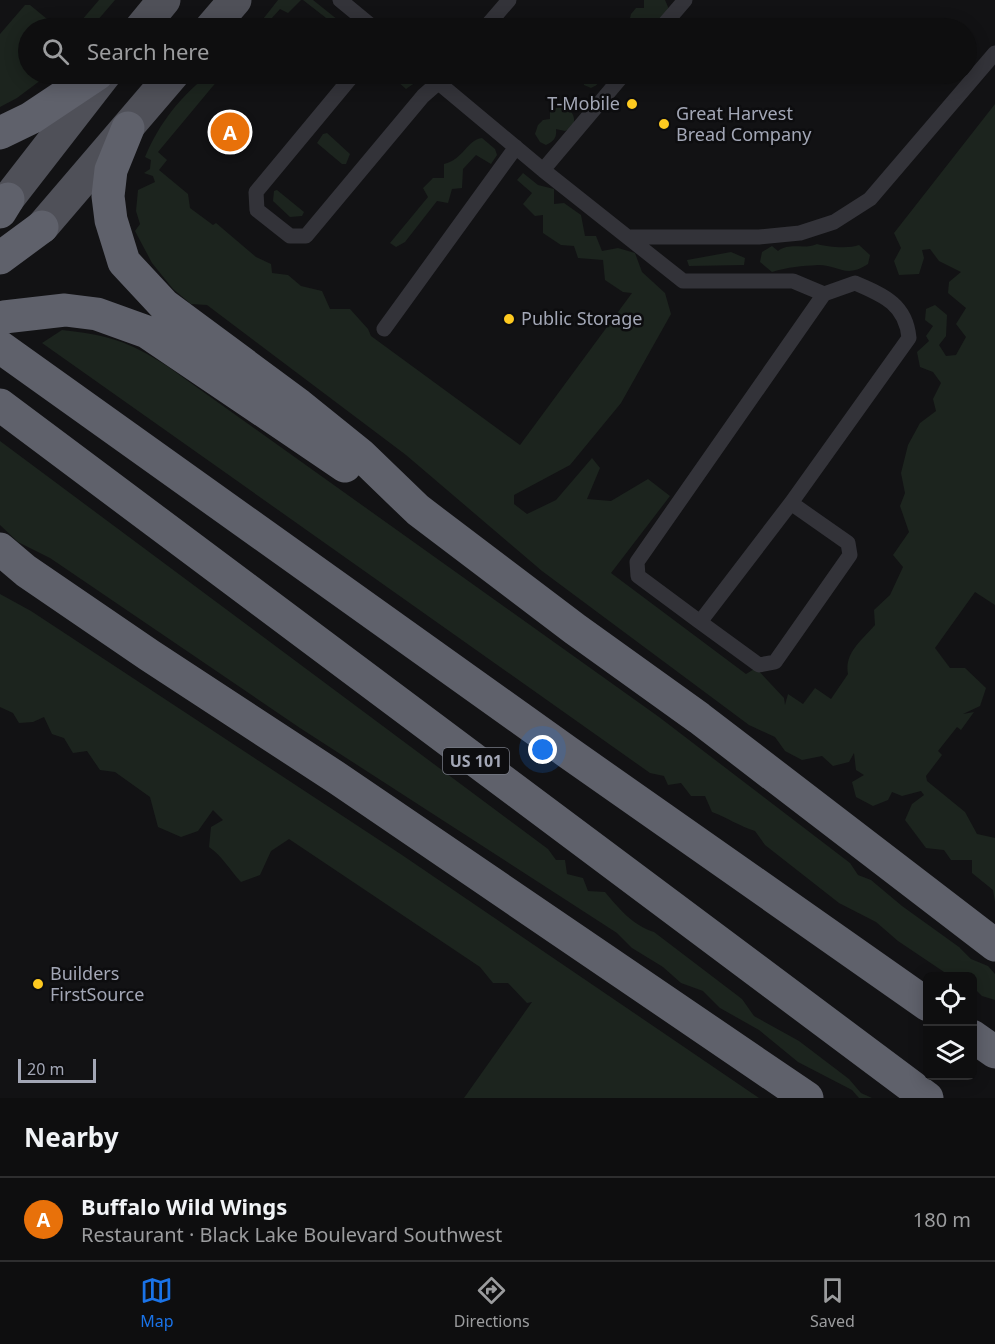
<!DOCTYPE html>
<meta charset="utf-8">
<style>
body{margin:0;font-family:"Noto Sans",sans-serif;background:#171718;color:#f1f3f6}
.controls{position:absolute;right:18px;bottom:18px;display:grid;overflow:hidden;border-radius:9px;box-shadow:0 3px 15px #0003}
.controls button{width:54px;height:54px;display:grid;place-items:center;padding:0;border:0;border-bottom:2px solid #2e2e2f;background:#0e0e0f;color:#f1f3f6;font:30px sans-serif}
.scale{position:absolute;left:18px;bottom:15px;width:78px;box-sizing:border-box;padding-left:6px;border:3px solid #a3a7b6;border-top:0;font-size:16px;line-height:21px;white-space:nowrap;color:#a3a7b6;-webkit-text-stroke:4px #0d0d0f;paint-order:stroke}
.you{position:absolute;left:543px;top:750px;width:21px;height:21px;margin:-15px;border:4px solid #fff;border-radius:50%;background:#1a73e8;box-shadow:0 0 0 9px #1a73e833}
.badge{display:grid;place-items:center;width:39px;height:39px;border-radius:50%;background:#1a73e8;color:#fff;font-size:20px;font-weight:700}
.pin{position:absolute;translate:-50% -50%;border:3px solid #fff;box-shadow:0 2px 6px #0006}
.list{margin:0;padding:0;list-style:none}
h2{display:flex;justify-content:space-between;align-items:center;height:78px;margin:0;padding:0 24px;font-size:26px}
h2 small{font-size:20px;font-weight:400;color:#9b9c9e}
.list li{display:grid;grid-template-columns:39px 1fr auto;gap:18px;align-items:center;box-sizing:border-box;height:84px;padding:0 24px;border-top:2px solid #2e2e2f}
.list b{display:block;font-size:22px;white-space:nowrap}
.list p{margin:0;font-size:20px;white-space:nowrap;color:#9b9c9e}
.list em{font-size:20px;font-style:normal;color:#9b9c9e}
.icon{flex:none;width:33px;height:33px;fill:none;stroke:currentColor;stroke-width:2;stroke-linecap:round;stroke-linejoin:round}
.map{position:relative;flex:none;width:995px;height:1098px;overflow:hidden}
.search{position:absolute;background:#0e0e0f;box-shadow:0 3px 15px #0003;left:18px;right:18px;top:18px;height:66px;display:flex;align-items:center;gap:15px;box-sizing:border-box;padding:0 21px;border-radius:33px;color:#9b9c9e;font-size:22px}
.sheet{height:162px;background:#0e0e0f}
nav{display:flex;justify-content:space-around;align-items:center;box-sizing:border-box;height:84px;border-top:2px solid #2e2e2f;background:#0e0e0f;font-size:16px;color:#9b9c9e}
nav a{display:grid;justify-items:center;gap:3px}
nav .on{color:#1a73e8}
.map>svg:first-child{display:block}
.green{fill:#1c241e}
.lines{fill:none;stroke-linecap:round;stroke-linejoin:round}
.lane{stroke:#333339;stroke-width:15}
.primary{stroke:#4f5058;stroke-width:33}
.highway{stroke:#5f616b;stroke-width:33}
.poi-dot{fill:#feca20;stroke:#0d0d0f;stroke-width:2}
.labels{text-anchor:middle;stroke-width:5;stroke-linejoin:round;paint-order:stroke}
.shield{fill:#0d0d0f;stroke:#767984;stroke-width:1.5}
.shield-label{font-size:16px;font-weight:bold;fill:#a3a7b6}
.poi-label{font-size:18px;fill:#a3a7b6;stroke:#0d0d0f;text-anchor:start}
</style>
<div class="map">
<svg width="995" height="1098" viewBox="0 0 995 1098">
<rect width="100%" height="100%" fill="#121214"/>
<path class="green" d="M99 0H115L91 28H75Z
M278 0H301L288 13 280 9 263 28H256Z
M303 0H313L348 28H339Z
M644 0H665L668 7 667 16 659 20 650 18 648 28H632L629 23 631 14 636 8H644Z
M25 5H30L58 28H28V74H49L17 98 0 107V34Z
M457 18 465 22 469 28H444L445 22Z
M209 74H223L158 152 167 160 159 170 188 194 190 208 213 225 216 223 256 257 271 264 272 273 288 275 301 286 322 291 330 309H350L368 329 371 336 520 445 632 293 623 292 605 280 603 260 578 258 574 246 561 245 543 233V215L535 216 523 204 532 193 517 180 523 173 538 185 554 189V204L564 203 581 215 585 236H596L602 251 618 248 635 253 642 272 665 293 671 314 621 403 570 465 514 495V504L527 514 556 500 592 458 600 468 587 499 611 501 648 479 670 496 611 573 746 674 756 668 784 698 785 705 788 694 803 704 815 688 831 699 848 674C844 653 862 640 875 625L874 610 890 595 903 567 893 555 909 532 900 506 905 493 901 473 908 445 920 423 936 411 933 399 941 383 933 372 920 367 917 352 929 341 926 336 933 326 925 320 926 309 935 305 947 315 946 336 939 345 946 356 956 355 966 337 956 324 966 308 948 293 949 282 961 272 939 261 930 249 922 250 924 258 919 274 899 275 894 261 901 248 894 233 995 104V605L975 592 935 648 950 668H965L986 688 980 706 963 714 974 712 961 730 957 727 938 751 942 755 926 776 927 781 965 812 977 834 995 838V902L993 890 972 873V860H951L944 850 926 848 905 820 912 804 924 795 921 791 902 796 892 792 888 800 873 806 856 797 852 782 864 775 856 770 854 753 849 762 833 766 822 756 802 760 785 751 775 737 749 725 542 571 406 455 207 305 191 304 173 289 152 263 135 231 140 224 136 211 138 190 155 182 153 176 144 173 150 169 151 160 145 157C160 122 180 97 209 74Z
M389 74H410L416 82 406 89Z
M581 74H601C601 82 598 85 591 88L584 85Z
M562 106C573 111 576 116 573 127L565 131 556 129C557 138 554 141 546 145L540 142 535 134 538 125 543 120 550 119V110Z
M327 133 350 154 346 164H342L317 143 323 134Z
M482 138 495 149 497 155 491 164 476 155 463 169 462 188 452 189 448 203 437 201 405 242 396 247 390 243 428 197 423 188 433 178H444V164C463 160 467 140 482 138Z
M277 190 304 212 302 216 290 217 273 201 274 191Z
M817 244C827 247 849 249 859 245L870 255 868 264C845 279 840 265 818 265 802 266 788 267 772 272L760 262 762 252 772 246 778 251C790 242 804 250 817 244Z
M731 252 745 258 744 265 689 266 687 260Z
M62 330C108 335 128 341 167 366L659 717 850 863 858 875 871 880 902 906 959 947 971 959 988 966 995 974V1000L982 996 973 987 972 976H950L898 941 876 922 839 903 765 845 755 831C739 826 728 818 712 812L705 796H691L681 783 668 785 664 776 650 773 42 343Z
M0 441 548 849 556 860H565L567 874 583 878 588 891 605 892C619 909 634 926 654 932L742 999 754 1016 799 1041 849 1079 861 1093 872 1098H859L852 1090 798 1062 759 1030 720 1008 703 991 681 983 663 967 632 948 617 933 300 728 50 558 18 542 0 525Z
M0 594 31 611 402 855 759 1098H464L532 1002 527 1003 508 983H493L480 967 289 839 271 851 260 875 241 882C229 869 223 857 209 847L211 827 223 820 213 810 198 831 181 837 158 827 150 797 115 772 100 770 87 751 73 753 64 738 52 734 44 717 33 722 19 723 13 713 0 707Z"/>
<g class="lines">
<path class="lane" d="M340 0 374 28
M485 28 509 0
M661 28 685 0
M354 74 256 192 257 210 290 236H306L423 96 448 74
M428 74 543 170 683 281H793L824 294 855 283C883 295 906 304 909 338L791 503 700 622 638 576 637 562 824 294
M543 170 624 74
M628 237H759L800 233 834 222 870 199 995 53
M384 329 516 147
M700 622 759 665 775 662 850 555 848 543 791 503"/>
<path class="primary" d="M141 28 164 0
M211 28 235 0
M8 199 105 74
M42 227 173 74"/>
<path class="highway" d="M128 128 111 170 108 196 111 220 124 262 164 305 299 405 361 455 418 510 575 629 699 718 995 945
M0 133 31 118 97 74
M0 212 8 199
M0 258 42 227
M4 317 65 310 97 314 147 332 345 466
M0 347 566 751 928 1005
M0 405 927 1098
M0 549 26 571 149 655 337 778 807 1098
M972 1036 995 1052"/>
</g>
<g class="poi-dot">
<circle cx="632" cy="104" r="6"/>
<circle cx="664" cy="124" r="6"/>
<circle cx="509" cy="319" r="6"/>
<circle cx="38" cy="984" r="6"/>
</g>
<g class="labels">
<rect class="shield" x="443" y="748" width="66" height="26" rx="4.5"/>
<g class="shield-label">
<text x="476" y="767">US 101</text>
</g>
<g class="poi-label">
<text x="620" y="110" text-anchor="end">T-Mobile</text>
<text x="676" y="120">Great Harvest<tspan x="676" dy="21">Bread Company</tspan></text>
<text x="521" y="325">Public Storage</text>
<text x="50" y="980">Builders<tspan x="50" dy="21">FirstSource</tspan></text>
</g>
</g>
</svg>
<div class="controls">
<button><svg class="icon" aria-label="locate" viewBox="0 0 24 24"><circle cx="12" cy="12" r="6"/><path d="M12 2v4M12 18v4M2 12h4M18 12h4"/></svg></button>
<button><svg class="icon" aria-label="layers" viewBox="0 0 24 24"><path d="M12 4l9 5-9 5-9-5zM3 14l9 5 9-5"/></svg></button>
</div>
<div class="scale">20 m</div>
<div class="you"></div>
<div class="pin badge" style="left:230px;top:132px;background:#e8710a">A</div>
<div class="search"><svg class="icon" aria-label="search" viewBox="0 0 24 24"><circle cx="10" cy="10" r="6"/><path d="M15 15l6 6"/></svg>Search here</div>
</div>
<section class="sheet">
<h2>Nearby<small></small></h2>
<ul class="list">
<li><span class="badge" style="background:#e8710a">A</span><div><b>Buffalo Wild Wings</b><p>Restaurant · Black Lake Boulevard Southwest</p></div><em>180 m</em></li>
</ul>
</section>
<nav>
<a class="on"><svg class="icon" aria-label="map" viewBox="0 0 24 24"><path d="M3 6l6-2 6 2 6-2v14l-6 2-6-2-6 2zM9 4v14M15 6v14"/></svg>Map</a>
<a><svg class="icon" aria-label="directions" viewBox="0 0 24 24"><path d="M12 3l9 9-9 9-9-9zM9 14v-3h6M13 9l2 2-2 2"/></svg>Directions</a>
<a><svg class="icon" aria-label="saved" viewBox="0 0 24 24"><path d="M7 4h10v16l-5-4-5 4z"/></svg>Saved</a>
</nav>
